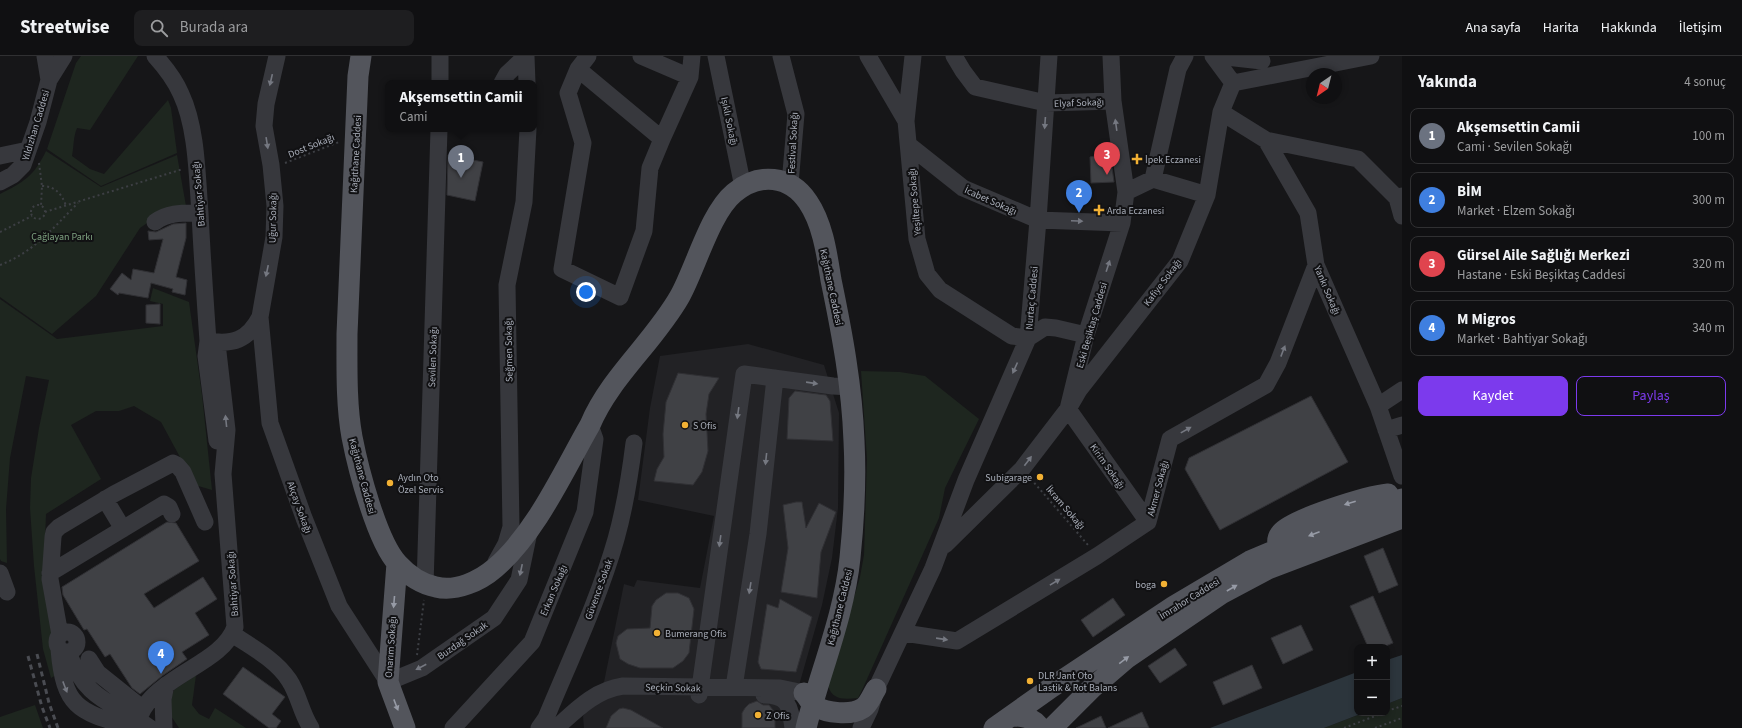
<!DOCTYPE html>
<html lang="tr">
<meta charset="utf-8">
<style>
body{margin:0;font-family:"Source Sans 3",sans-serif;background:#1e1e20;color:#f1f3f6}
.controls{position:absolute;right:12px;bottom:12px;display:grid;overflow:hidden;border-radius:8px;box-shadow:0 2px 6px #0003}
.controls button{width:36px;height:36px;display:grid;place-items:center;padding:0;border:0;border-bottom:1px solid #303032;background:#101012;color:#f1f3f6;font:20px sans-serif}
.compass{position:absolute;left:1306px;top:12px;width:36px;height:36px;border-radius:50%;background:#101012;box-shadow:0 2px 6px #0003;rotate:215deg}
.you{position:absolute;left:586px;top:236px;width:14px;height:14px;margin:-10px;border:3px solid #fff;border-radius:50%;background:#1a73e8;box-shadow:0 0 0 6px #1a73e833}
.badge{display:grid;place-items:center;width:26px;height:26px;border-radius:50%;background:#7c3aed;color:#fff;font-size:13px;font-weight:700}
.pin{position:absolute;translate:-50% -33px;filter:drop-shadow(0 1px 2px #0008)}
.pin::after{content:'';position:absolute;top:21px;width:14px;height:12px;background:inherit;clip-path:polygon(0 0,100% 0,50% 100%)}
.popup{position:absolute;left:385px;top:24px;width:152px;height:52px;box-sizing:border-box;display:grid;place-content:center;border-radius:8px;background:#101012;filter:drop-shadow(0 1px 3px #0005);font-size:13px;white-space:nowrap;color:#9c9d9f}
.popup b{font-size:15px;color:#f1f3f6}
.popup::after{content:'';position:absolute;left:50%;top:100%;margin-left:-8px;border:8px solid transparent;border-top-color:#101012}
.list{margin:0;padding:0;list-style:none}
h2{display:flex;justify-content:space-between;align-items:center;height:52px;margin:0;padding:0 16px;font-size:17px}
h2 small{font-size:13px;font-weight:400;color:#9c9d9f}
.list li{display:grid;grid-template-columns:26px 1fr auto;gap:12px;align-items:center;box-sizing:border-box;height:56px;margin:0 8px 8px;padding:0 8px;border:1px solid #303032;border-radius:8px}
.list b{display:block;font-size:15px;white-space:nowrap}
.list p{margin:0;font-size:13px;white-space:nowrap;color:#9c9d9f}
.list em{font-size:13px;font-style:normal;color:#9c9d9f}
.actions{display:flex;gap:8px;padding:12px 16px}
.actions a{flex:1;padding:9px 0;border:1px solid #7c3aed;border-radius:8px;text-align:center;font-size:14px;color:#7c3aed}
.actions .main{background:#7c3aed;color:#fff}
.icon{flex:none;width:22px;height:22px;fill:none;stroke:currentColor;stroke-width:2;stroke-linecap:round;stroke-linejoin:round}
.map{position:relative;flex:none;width:1402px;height:672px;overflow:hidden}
header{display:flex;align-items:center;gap:24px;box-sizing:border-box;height:56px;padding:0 20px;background:#101012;border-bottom:1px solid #303032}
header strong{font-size:19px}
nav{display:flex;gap:22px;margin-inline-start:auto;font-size:14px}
.search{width:280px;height:36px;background:#1e1e20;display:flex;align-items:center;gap:10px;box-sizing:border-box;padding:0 14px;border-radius:8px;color:#9c9d9f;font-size:15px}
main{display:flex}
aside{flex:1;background:#101012}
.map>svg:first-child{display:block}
.built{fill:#222225}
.green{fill:#1e261f}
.water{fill:#2c353c}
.building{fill:#404145;stroke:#303034}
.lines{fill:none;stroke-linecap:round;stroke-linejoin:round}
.path{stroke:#3d3f44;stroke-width:2;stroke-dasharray:2 3;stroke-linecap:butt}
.minor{stroke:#37383d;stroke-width:17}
.major{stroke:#53555c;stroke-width:21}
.rail{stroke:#4a4c52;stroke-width:3;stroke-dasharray:5 4;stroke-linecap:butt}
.oneway{fill:#757881}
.oneway2{fill:#979ba6}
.poi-dot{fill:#f2b134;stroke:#111113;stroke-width:1.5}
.labels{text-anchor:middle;stroke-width:4;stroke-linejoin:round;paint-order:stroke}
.street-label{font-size:10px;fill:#a8adb8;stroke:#111113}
.poi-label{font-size:10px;fill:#a8adb8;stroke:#111113;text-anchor:start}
.park-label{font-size:10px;fill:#7fa381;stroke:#111113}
</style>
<header>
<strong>Streetwise</strong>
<div class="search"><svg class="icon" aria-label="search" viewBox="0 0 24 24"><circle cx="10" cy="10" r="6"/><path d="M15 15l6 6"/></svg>Burada ara</div>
<nav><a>Ana sayfa</a><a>Harita</a><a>Hakkında</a><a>İletişim</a></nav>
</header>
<main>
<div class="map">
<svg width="1402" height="672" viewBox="0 0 1402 672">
<rect width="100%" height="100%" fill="#161618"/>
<path class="built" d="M748 288 824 309 839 357 838 452 832 502 822 549 794 647 789 672H584L583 660 604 626 624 528 634 531 637 524 700 532 714 460 638 444 650 352 660 300Z"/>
<path class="green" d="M81 0H138L90 74 77 72C73 82 74 89 72 100L90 113 104 118 168 44 171 52 177 97 101 130 47 93 76 7Z
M46 95 101 131 177 99 186 150 163 156 140 172 96 240 52 278 0 241V138C24 126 34 120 46 95Z
M153 232 189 246 202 339 212 434 195 429 161 366 134 350 119 355H96L71 369 101 423 46 458 44 510 57 613 56 619 51 622 43 593 34 510 30 452 31 422 39 372 49 324 26 320 10 402 6 453 7 507 1 505 0 503V243L57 283 163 270V248L150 245Z
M861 315 900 316 925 320 979 363 945 432 939 462 863 632 858 642C845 643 833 645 828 630L860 521 864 499 867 403Z
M196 619 192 649 199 658 209 663 215 652 246 672H179L169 657 170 644 174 634Z
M1402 642V672H1324L1363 657H1387V648Z
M35 649 43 672H0V661Z"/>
<path class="water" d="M1402 599V642L1387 648V604Z
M1357 616V657H1363L1324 672H1210Z"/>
<path class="building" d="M1110 97 1114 126 1091 127 1090 101Z
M448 99 483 106 475 145 447 139Z
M186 167V182L176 221 187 224 185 239 172 236 173 233 151 227 148 242 119 237 118 239 110 233 122 217 131 224 133 213 154 217 163 183 149 184 148 175 156 176 173 168Z
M160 248V268L146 267V249Z
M678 317 719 322 709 338 706 358 708 395 702 416 693 429 654 425 657 413 664 401 663 378 666 346Z
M795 335 826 339 830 345 833 385 787 383 789 342Z
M1311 340 1348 406 1220 474 1185 413 1189 402Z
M796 446H802L806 472 819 447 836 456 821 496 817 542 781 536 788 492 783 449Z
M167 466 176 467 199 505 144 538 154 552 203 521 217 543 195 557 209 579 182 596 187 603 162 620 140 638 132 632 110 598 105 601 87 573 84 574 63 539 62 531Z
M1383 492 1398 529 1379 537 1364 500Z
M666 537H678L689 542 694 553 689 597 683 605 673 612H640L628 608 620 603 616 587 618 580 627 573 650 572 652 550 656 544Z
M1373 540 1393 587 1383 591H1368L1350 550Z
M1113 542 1125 559 1093 581 1081 564Z
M780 543 812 561 796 616 761 613 758 606 767 548 778 552Z
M1301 569 1313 594 1283 608 1271 582Z
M1175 592 1187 609 1160 627 1148 610Z
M1252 609 1262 632 1223 649 1213 626Z
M243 611 285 641 272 658 281 665 276 672H269L223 638Z
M757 645 763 649H769L773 654 775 660V672H742V657L745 652 749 648Z
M623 652 631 654 663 672H606L611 660 619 653Z
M1142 656 1149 672H1108Z
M1101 660 1106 672H1076Z"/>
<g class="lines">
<path class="path" d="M39 107 42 130 41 150
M285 107 339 86
M42 130C55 130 62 138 66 150
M31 156a7 7 0 1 1 14 0a7 7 0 1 1-14 0Z
M45 156 183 113
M0 176 32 160
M0 209C34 196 53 172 78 147
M1031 423 1088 489
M417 599 424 544
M1387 655 1402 650
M1344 672 1383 657
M1375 672 1402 662"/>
<path class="minor" d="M45 0 49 24
M155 0C165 11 175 24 181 38 197 72 197 120 200 157 202 200 205 242 208 285L206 300 217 385
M526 0 527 27
M588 0 578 13 568 37 583 87 562 213 620 241 644 175 650 112 662 83
M641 0 690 21
M716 0 743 131
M781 0 796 58 790 128
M868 0 906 65
M913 0 906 65 917 183 927 218 940 234 1012 280 1028 282 1045 271 1056 272 1086 279
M954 0 963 15 975 31 1046 47 1113 45
M1185 0 1178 13 1153 123 1207 139
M1213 0 1233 27 1371 0
M1217 0 1262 5
M578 13 662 83 690 21 692 0
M440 27V0
M502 27 507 18 526 0
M1233 27 1221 56 1266 84 1308 157 1316 209 1378 350 1402 420
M1266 84 1358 103 1397 142
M910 90 963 132 1038 164 1122 167
M0 100 28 94
M0 126 13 119 23 109 38 66 49 24 64 0
M1126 136 1153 123
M1402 140 1397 142 1402 160
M155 166C168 156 183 157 200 157
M260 261 270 367 304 462 339 550 388 626 422 612 494 562 519 524 529 476
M208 285C233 289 248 284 260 261L274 181 275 150 271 109 264 70 266 48 277 0
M1378 350 1402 334
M1386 374 1402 369
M105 443 123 473
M1148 466 1068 353 1079 334 1180 205 1207 139 1221 56
M945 489 1022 413 1068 353 1086 279 1122 167 1126 136 1113 45 1111 0
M496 506 506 488 511 471 507 229 524 146 528 73
M0 517 7 536
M50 517 164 448 169 451 172 458
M425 529 439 73
M57 586a10 10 0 1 1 20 0a10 10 0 1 1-20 0Z
M904 577 957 585 1097 500 1148 466 1170 383 1266 329 1278 307 1316 209
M232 578C252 591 276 604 289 624 299 639 301 657 311 672
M60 579 50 523 53 481 54 476 59 471 114 438 173 407 177 409 183 416 205 466
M59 593C64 655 81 656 135 672
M68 596C86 645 111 645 150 672
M89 603 98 617 143 653
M734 631 758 478 775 322
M699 639 744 318 833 330 850 331
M764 639C789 639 790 651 793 672
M136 672C145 620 221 612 235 571L223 418 227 374 218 296 208 285
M164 672 163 643 166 629
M453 672 532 586 585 456 595 383 590 369
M539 672 546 662C570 604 599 543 616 483 625 451 630 419 634 387
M556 672C576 654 595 634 623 630L780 632 804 637
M861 672 870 653 876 633 933 512 966 424 1028 282 1038 164 1049 0"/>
<path class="major" d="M361 0 358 20 347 278C347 311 346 348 352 381 358 412 377 486 398 508 409 520 421 528 436 531 456 536 480 525 495 512 536 477 563 416 590 369 610 321 654 286 680 240 696 211 710 157 734 137 759 116 790 119 808 146 823 168 827 199 831 224 842 277 852 330 854 385 856 423 854 463 850 502 844 560 820 616 806 672
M1284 499C1278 493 1275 484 1281 477 1292 463 1368 440 1388 438
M397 507 388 626 405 672
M804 637C808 641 810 647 814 650 827 657 851 660 863 652 869 648 872 639 876 633
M1011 660C1023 660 1033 661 1040 672
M994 672 1052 631 1174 550 1250 505 1304 482 1402 443
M1052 672 1092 632 1127 602 1221 538 1268 513 1402 462"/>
<path class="rail" d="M37 598 49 647 58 672
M28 600 42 651 50 672"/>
</g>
<defs><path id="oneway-solid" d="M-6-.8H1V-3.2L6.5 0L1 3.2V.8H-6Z"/></defs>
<g class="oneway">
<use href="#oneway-solid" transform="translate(271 24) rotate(103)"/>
<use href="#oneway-solid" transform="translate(1045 67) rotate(94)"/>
<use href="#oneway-solid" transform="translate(1116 69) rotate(-98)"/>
<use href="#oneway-solid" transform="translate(267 87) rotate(81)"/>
<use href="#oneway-solid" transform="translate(1077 165) rotate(2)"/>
<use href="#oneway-solid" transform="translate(1108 210) rotate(-72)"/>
<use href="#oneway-solid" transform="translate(267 215) rotate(102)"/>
<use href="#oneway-solid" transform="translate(1283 295) rotate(-69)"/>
<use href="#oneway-solid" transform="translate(1015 312) rotate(114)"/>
<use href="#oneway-solid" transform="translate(812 327) rotate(8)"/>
<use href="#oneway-solid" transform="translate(738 357) rotate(98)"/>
<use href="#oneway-solid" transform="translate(226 365) rotate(-96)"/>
<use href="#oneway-solid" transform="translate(1186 374) rotate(-29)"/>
<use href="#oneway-solid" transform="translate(766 403) rotate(96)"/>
<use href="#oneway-solid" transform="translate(1028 405) rotate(-53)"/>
<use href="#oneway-solid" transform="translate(720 485) rotate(98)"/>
<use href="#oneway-solid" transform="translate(521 514) rotate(102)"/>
<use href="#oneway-solid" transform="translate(1055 526) rotate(-31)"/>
<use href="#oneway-solid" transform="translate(750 532) rotate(99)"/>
<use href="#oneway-solid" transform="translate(942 583) rotate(8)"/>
<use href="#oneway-solid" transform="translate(421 611) rotate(152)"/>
<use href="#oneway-solid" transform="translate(65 631) rotate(69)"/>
</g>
<g class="oneway2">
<use href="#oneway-solid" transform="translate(1350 447) rotate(163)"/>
<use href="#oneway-solid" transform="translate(1314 478) rotate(159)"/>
<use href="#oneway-solid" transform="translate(1232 532) rotate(-30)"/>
<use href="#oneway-solid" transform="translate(394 546) rotate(95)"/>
<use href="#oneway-solid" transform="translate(1124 604) rotate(-37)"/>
<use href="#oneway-solid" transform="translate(396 649) rotate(69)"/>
</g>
<g class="poi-dot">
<path d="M1135 97h4v4h4v4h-4v4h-4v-4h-4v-4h4z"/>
<path d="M1097 148h4v4h4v4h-4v4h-4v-4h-4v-4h4z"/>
<circle cx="685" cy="369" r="4"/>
<circle cx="1040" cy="421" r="4"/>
<circle cx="390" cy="427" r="4"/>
<circle cx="1164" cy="528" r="4"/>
<circle cx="657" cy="577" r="4"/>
<circle cx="1030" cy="625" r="4"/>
<circle cx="758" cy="659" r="4"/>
</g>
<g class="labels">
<g class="street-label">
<text transform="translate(1079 46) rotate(-2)" y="4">Elyaf Sokağı</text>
<text transform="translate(730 65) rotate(78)" y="4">Işıklı Sokağı</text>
<text transform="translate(35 69) rotate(-73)" y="4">Yıldızhan Caddesi</text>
<text transform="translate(792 87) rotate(-87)" y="4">Festival Sokağı</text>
<text transform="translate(311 89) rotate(-22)" y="4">Dost Sokağı</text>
<text transform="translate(355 98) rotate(-87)" y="4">Kağıthane Caddesi</text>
<text transform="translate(198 138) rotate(-95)" y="4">Bahtiyar Sokağı</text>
<text transform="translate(991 144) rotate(24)" y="4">İcabet Sokağı</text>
<text transform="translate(914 146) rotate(-95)" y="4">Yeşiltepe Sokağı</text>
<text transform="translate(272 162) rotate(-89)" y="4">Uğur Sokağı</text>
<text transform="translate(1162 226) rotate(-53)" y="4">Kafiye Sokağı</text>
<text transform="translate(832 231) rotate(78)" y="4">Kağıthane Caddesi</text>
<text transform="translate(1328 234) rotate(67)" y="4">Yankı Sokağı</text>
<text transform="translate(1031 242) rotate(-85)" y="4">Nurtaç Caddesi</text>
<text transform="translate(1091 269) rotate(-74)" y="4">Eski Beşiktaş Caddesi</text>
<text transform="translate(508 294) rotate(-91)" y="4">Seğmen Sokağı</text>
<text transform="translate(432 301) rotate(-88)" y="4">Sevilen Sokağı</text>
<text transform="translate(1108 410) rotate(55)" y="4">Kirim Sokağı</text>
<text transform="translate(363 420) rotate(75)" y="4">Kağıthane Caddesi</text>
<text transform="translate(1157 432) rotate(-75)" y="4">Akmer Sokağı</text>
<text transform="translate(300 451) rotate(70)" y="4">Akçay Sokağı</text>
<text transform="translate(1066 451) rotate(49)" y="4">İkram Sokağı</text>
<text transform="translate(232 528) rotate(-94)" y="4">Bahtiyar Sokağı</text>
<text transform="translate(598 533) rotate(-70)" y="4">Güvence Sokak</text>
<text transform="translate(553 534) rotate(-67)" y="4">Erkan Sokağı</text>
<text transform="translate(1189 542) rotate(-32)" y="4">İmrahor Caddesi</text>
<text transform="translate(839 551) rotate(-76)" y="4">Kağıthane Caddesi</text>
<text transform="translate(462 584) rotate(-35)" y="4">Buzdağ Sokak</text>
<text transform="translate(390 591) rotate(-86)" y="4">Onarım Sokağı</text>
<text transform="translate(673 631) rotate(1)" y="4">Seçkin Sokak</text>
</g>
<g class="poi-label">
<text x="1145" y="107">İpek Eczanesi</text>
<text x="1107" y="158">Arda Eczanesi</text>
<text x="693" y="373">S Ofis</text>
<text x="398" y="425">Aydın Oto<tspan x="398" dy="12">Özel Servis</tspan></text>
<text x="1032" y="425" text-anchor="end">Subigarage</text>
<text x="1156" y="532" text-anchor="end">boga</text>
<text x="665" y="581">Bumerang Ofis</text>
<text x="1038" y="623">DLR Jant Oto<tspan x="1038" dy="12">Lastik &amp; Rot Balans</tspan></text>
<text x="766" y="663">Z Ofis</text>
</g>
<g class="park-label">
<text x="62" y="184">Çağlayan Parkı</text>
</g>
</g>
</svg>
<div class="controls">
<button>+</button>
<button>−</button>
</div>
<svg class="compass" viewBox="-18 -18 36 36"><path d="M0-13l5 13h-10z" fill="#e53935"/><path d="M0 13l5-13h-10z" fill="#9c9d9f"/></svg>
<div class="you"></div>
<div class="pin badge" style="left:461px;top:122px;background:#6b7280">1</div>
<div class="popup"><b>Akşemsettin Camii</b>Cami</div>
<div class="pin badge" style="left:1079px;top:157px;background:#3f7fe0">2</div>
<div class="pin badge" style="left:1107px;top:119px;background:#e0444e">3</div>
<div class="pin badge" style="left:161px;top:618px;background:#3f7fe0">4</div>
</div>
<aside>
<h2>Yakında<small>4 sonuç</small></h2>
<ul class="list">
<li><span class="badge" style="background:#6b7280">1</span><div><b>Akşemsettin Camii</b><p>Cami · Sevilen Sokağı</p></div><em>100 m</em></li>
<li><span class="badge" style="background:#3f7fe0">2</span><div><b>BİM</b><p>Market · Elzem Sokağı</p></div><em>300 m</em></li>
<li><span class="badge" style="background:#e0444e">3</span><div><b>Gürsel Aile Sağlığı Merkezi</b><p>Hastane · Eski Beşiktaş Caddesi</p></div><em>320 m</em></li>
<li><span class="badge" style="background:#3f7fe0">4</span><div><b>M Migros</b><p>Market · Bahtiyar Sokağı</p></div><em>340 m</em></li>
</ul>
<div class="actions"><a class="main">Kaydet</a><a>Paylaş</a></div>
</aside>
</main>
